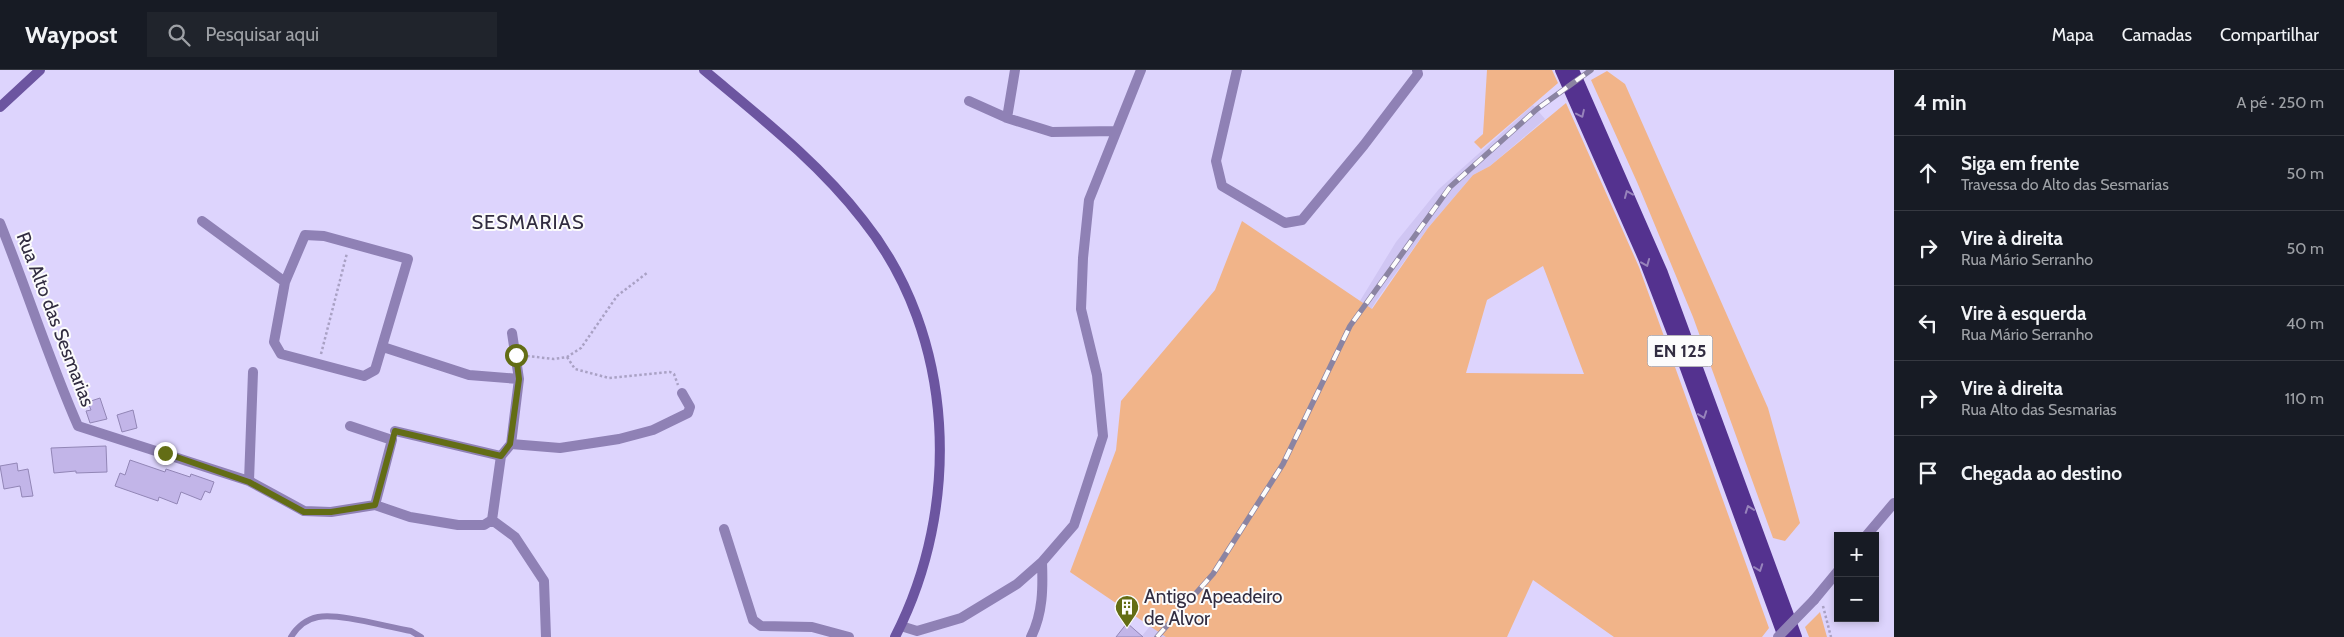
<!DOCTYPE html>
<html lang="pt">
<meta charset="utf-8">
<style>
body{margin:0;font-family:Cabin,sans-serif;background:#20242c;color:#f1f3f6}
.controls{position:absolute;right:15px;bottom:15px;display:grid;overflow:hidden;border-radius:0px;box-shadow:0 2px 8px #0003}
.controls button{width:45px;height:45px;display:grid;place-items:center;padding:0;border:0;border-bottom:1px solid #363941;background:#171b24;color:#f1f3f6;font:25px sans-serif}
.stop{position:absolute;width:15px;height:15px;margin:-11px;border:4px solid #636d15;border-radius:50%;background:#fff}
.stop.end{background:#636d15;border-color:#fff;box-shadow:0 1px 5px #0008}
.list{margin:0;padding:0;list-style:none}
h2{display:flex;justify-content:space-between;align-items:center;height:65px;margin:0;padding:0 20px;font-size:21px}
h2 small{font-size:16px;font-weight:400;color:#9ea1a6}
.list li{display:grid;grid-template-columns:32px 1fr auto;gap:15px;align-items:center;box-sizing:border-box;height:75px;padding:0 20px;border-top:1px solid #363941}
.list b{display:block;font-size:19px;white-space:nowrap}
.list p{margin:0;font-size:16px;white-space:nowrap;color:#9ea1a6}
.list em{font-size:16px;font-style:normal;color:#9ea1a6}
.icon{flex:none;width:28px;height:28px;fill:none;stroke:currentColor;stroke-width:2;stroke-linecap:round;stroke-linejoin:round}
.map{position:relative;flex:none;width:1894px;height:567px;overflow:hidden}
header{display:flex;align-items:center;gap:30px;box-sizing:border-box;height:70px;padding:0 25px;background:#171b24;border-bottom:1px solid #363941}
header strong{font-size:24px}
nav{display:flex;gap:28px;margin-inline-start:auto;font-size:18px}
.search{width:350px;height:45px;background:#20242c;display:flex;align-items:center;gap:12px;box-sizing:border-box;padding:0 18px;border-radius:0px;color:#9ea1a6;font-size:19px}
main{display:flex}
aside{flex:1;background:#171b24}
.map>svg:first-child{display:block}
.built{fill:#d0c6f3}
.green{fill:#f1b489;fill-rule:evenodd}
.building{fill:#c2b5e8;stroke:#9286b6}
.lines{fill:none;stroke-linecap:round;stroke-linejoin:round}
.path{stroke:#a9a1c4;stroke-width:2.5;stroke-dasharray:2.5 2.5;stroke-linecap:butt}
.lane{stroke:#8f81b5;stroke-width:6}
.street{stroke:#8f81b5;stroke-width:10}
.secondary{stroke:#6c55a0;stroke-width:10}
.primary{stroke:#54328f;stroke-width:12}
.rail-casing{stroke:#8b84a2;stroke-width:5.5}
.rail{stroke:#fcfcfc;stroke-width:4;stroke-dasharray:11;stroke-linecap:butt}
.street-bridge{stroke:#8f81b5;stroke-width:10}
.oneway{stroke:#9783bb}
.route{stroke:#636d15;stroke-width:6}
.labels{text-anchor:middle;stroke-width:4;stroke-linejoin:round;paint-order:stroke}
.shield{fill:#fcfcfc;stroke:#6f6b79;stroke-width:1}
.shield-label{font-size:18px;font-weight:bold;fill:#322d41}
.street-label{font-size:19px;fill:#322d41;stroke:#fcfcfc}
.poi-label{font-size:19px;fill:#322d41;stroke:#fcfcfc;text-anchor:start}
.neighbourhood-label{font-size:20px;letter-spacing:1px;fill:#322d41;stroke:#fcfcfc}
</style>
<header>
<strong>Waypost</strong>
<div class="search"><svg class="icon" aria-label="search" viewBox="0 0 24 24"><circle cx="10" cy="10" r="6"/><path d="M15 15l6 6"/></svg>Pesquisar aqui</div>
<nav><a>Mapa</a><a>Camadas</a><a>Compartilhar</a></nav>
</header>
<main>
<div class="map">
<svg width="1894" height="567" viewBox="0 0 1894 567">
<rect width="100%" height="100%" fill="#ddd4fd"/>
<path class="built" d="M1533 35 1545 49 1490 96 1473 105 1428 158 1376 231 1195 541 1166 567H1141L1191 507 1396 172 1439 119Z"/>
<path class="green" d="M1487 0H1552L1558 13 1481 79 1474 72 1483 64Z
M1607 1 1625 14 1768 338 1800 453 1785 471 1773 468 1693 247 1637 112 1591 10Z
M1566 33 1639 197 1769 558 1762 567H1614L1533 510 1507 567H1166L1070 502 1116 380 1121 331 1215 220 1242 151 1372 239 1428 158 1473 105 1490 96ZM1543 196 1584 304 1466 303 1487 230Z
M1820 542 1827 567H1809L1805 557Z"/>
<path class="building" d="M100 328 107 349 90 353 86 341 91 340 88 332Z
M133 340 137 358 122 362 117 345Z
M106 376 107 402 76 403V401L54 403 51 378Z
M130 390 165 402 166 399 190 407 191 404 214 412 210 423 205 421 201 430 181 422 177 434 159 427 158 431 115 416 120 403 125 405Z
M17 393 18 401 28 399 33 426 22 427 20 416 4 419 0 396Z
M1127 553 1143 567H1116Z"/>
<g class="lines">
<path class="path" d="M321 284 347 183
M527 286 554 289 567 287 581 278 617 226 647 203
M567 287 575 299 609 308 670 302 674 304 678 315
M1823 536 1831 567"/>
<path class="lane" d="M291 567C297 557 307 549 318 547 340 543 387 557 411 561L421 567"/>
<path class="street" d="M1015 0 1007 48 1052 62 1116 61
M1237 0 1216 91 1222 116 1285 153 1302 150 1364 75 1418 4 1417 0
M969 31 1007 48
M202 151 285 212 305 165 324 166 408 189 375 300 364 306 281 284 274 272 285 212
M0 153C27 220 49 290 78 356L249 411 304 441 331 442 375 435 410 447 458 455H484L492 450 515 467 544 511 546 567
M512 263 519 309
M383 277 469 305 519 309 511 374 501 386 492 450
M350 356 392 370 375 435
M395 361 501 386
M511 374 560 378 619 369 653 360 688 343 690 337 682 323
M249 411 253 302
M724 459 753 550 761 556 812 557 849 567
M1866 466 1894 433
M1814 530 1838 501
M901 556 917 561 961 548 1017 514 1042 492 1074 455 1103 366 1097 305 1081 239 1083 188 1089 130 1141 0
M1031 567C1043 543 1043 518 1042 492"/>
<path class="secondary" d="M704 0C760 47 818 92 863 150 956 266 962 437 895 567
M0 37 40 0"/>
<path class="primary" d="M1561 0 1644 188 1678 276 1784 567
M1573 0 1662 203 1796 567"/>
<g class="rail-casing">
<path id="rail" d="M1157 567 1213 504 1283 394 1350 256 1450 117 1537 39 1591 0"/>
</g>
<use href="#rail" class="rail"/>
<path class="street-bridge" d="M1778 567 1814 530"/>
</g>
<defs><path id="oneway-chevron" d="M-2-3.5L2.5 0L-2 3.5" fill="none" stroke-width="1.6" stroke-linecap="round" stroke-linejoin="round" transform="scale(1.25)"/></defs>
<g class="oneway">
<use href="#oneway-chevron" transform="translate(1581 44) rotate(65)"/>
<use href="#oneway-chevron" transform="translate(1628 124) rotate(-113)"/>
<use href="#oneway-chevron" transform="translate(1646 193) rotate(68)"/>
<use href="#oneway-chevron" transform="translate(1703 345) rotate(70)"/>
<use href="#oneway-chevron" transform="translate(1749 439) rotate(-110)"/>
<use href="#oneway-chevron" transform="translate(1759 498) rotate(70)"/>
</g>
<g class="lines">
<path class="route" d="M165 383 249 412 304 442H331L375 435 395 361 501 386 510 374 519 309 516 285"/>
</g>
<defs>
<g id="building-pin" transform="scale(1.25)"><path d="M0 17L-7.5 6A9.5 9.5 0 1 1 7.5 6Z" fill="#636d15" stroke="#fcfcfc"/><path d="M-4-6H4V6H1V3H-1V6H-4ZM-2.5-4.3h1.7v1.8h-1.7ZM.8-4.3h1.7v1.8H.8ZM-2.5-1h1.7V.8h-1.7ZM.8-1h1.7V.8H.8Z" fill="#fff"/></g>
</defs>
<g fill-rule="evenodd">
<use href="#building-pin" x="1127" y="537"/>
</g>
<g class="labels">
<rect class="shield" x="1647.5" y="265.5" width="65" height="31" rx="4"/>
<g class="shield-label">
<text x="1680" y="287">EN 125</text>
</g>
<g class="street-label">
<text transform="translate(56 249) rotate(69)" y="7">Rua Alto das Sesmarias</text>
</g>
<g class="poi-label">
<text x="1144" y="533">Antigo Apeadeiro<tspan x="1144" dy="22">de Alvor</tspan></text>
</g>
<g class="neighbourhood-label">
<text x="528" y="159">SESMARIAS</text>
</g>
</g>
</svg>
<div class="controls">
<button>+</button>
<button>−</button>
</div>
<div class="stop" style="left:516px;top:285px"></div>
<div class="stop end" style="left:165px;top:383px"></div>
</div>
<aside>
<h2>4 min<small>A pé · 250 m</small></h2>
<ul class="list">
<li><svg class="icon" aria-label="ahead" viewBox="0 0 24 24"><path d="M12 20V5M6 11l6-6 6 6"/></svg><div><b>Siga em frente</b><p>Travessa do Alto das Sesmarias</p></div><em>50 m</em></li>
<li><svg class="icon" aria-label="right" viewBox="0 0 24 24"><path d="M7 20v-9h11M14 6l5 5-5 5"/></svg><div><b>Vire à direita</b><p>Rua Mário Serranho</p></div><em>50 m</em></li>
<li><svg class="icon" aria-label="left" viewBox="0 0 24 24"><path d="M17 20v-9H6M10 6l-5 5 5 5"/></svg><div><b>Vire à esquerda</b><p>Rua Mário Serranho</p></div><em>40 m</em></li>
<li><svg class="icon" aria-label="right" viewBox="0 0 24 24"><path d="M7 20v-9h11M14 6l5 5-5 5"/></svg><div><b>Vire à direita</b><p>Rua Alto das Sesmarias</p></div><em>110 m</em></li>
<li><svg class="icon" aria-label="arrive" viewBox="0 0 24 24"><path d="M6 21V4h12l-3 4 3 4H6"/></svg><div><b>Chegada ao destino</b></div></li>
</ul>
</aside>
</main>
